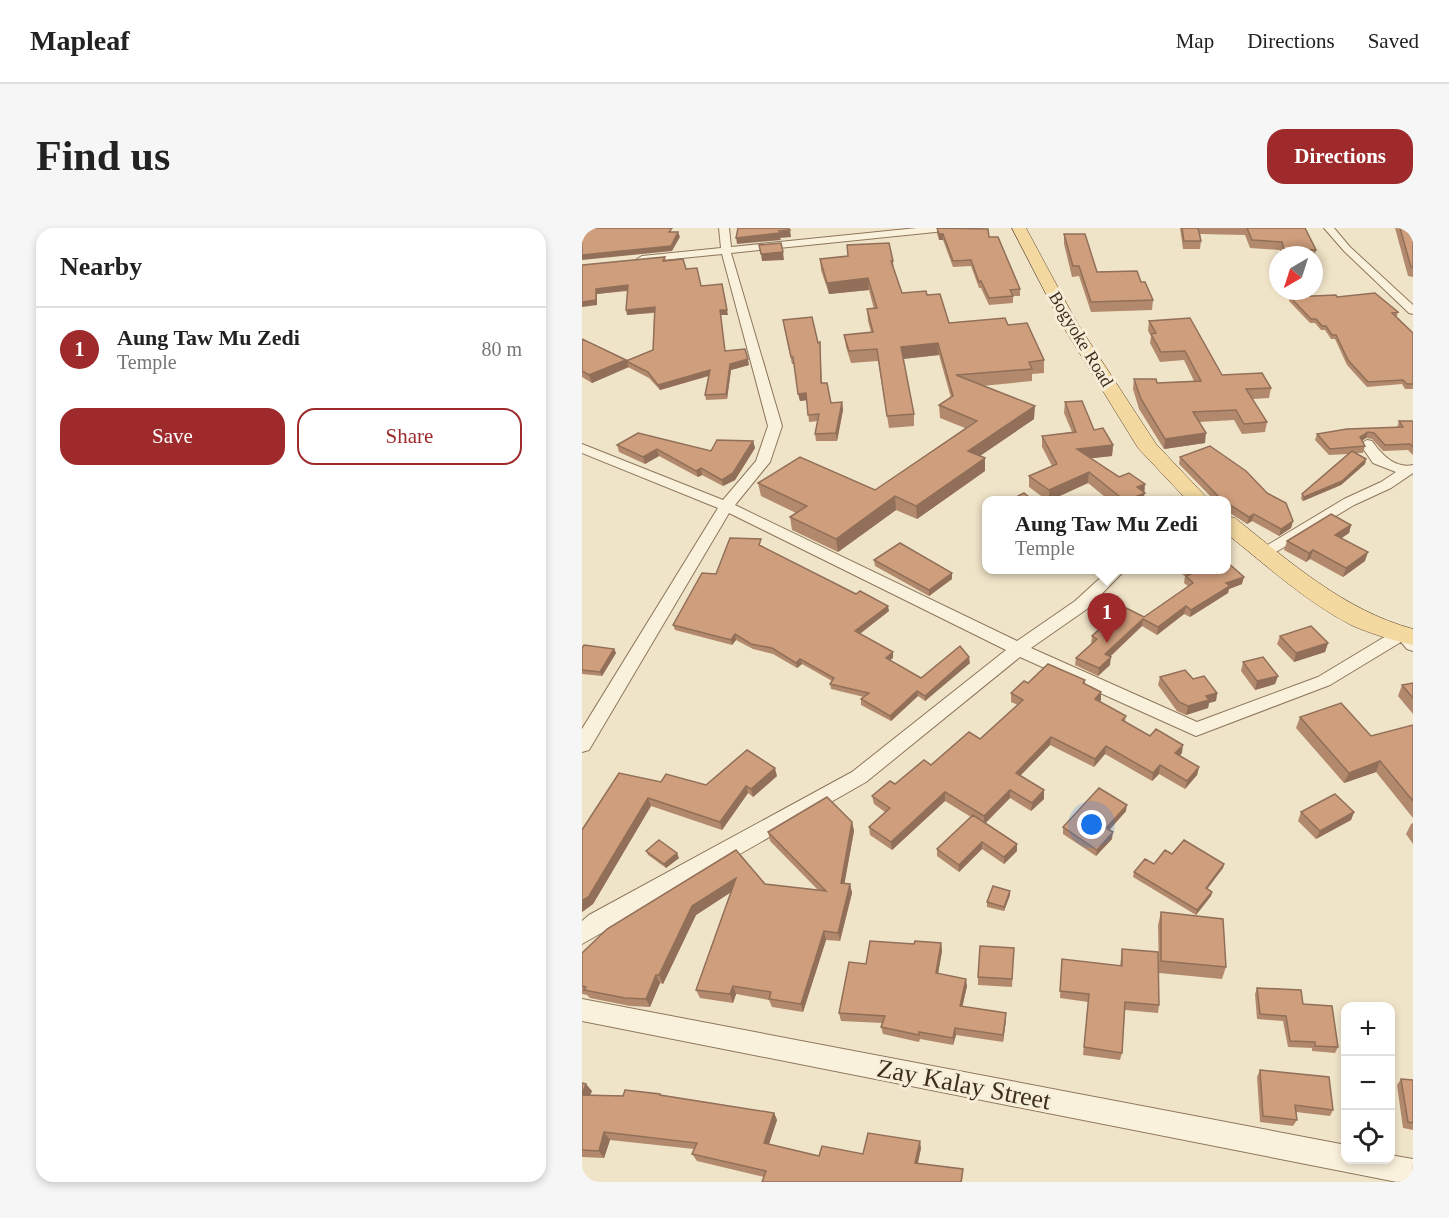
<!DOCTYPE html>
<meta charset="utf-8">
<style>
body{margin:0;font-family:Georgia,serif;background:#f6f6f6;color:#222}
.controls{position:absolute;right:18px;bottom:18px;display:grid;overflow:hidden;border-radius:12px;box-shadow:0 3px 9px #0003}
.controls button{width:54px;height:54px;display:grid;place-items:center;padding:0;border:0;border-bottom:2px solid #e0e0e0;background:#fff;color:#222;font:30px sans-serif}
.compass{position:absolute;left:687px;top:18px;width:54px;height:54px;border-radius:50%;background:#fff;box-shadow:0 3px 9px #0003;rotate:219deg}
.you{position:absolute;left:510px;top:597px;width:21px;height:21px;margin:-15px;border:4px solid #fff;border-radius:50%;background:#1a73e8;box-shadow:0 0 0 9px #1a73e833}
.badge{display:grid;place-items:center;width:39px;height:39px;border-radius:50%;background:#9e2a2b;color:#fff;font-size:20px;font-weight:700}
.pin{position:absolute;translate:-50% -50px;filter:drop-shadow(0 2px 3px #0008)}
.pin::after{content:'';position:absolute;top:32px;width:21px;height:18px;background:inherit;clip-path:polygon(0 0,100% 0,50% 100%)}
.popup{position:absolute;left:400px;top:268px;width:249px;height:78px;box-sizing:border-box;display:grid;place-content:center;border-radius:12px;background:#fff;filter:drop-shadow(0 2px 4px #0005);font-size:20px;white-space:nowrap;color:#767676}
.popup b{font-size:22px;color:#222}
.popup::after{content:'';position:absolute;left:50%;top:100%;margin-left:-12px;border:12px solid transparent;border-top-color:#fff}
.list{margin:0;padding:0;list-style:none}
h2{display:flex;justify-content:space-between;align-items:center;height:78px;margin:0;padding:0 24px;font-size:26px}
h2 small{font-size:20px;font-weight:400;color:#767676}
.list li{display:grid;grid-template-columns:39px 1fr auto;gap:18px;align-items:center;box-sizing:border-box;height:84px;padding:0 24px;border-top:2px solid #e0e0e0}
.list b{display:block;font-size:22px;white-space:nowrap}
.list p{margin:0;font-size:20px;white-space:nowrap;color:#767676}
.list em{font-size:20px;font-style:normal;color:#767676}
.actions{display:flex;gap:12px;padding:18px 24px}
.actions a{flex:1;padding:14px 0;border:2px solid #9e2a2b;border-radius:18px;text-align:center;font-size:21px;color:#9e2a2b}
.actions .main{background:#9e2a2b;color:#fff}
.icon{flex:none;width:33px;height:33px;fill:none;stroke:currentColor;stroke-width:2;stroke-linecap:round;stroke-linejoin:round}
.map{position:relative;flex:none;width:831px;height:954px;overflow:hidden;border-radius:18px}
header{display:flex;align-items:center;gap:36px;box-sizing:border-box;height:84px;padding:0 30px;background:#fff;border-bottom:2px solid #e0e0e0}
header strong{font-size:28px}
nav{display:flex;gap:33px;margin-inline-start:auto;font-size:21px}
.intro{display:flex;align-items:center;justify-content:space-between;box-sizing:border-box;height:144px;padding:0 36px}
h1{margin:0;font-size:42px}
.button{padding:15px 27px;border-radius:18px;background:#9e2a2b;color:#fff;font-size:21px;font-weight:700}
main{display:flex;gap:36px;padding:0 36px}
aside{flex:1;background:#fff;border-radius:18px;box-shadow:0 3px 9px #0003}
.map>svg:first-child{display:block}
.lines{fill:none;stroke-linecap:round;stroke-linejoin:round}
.minor-casing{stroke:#8d765c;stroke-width:2}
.primary-casing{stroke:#5b4430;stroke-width:1}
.minor{fill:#faf1dc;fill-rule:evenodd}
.primary{fill:#f3d9a0;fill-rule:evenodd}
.wall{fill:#b2896c}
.shaded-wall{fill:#916f58}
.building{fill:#cf9f7d;stroke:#916f58;stroke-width:1.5}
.labels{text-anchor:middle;stroke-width:6;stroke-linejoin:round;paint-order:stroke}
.far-street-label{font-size:18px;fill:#3d2e20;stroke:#f7eed8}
.near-street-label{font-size:26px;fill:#3d2e20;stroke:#f7eed8}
</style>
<header>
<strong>Mapleaf</strong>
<nav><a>Map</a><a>Directions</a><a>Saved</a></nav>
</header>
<div class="intro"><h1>Find us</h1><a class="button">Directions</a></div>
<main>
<aside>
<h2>Nearby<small></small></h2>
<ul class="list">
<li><span class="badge">1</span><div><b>Aung Taw Mu Zedi</b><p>Temple</p></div><em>80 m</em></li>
</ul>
<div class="actions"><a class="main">Save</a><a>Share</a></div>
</aside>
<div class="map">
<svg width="831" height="954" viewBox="0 0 831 954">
<rect width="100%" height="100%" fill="#f0e4c8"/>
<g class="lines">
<g class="minor-casing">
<path id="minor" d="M137 0H147L149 19 335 0H368L363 3 149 25 200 198 188 234 153 277 435 413 493 373 527 342H543L505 381 449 420 615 494 736 449 814 402H826L831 407V423L825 421 819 414 748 457 614 508 438 429 284 554 0 716V693L7 687 270 544 424 422 147 285 7 522 0 524V501L136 280 0 225V216L141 272 174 233 186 198 140 26 60 34 55 31 60 28 139 20Z
M742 0H752L768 19 831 77V86L827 85 762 23Z
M785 212 790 213C799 226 813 241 831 237V245L809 260 772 277 689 327H679L676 324 679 321 762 271 799 254 814 244 791 235 778 216Z
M0 771 764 917V932H808V927L831 931V954H815L0 793Z"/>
</g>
<g class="primary-casing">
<path id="primary" d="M430 0H444L495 95 574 216 627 272H605L556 220 479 95Z
M645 288 653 290C708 334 762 382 831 401V417C810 412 789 406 769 397 723 373 685 338 645 306Z"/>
</g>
<use href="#minor" class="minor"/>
<use href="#primary" class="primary"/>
</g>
<path class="wall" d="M355 0 380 1 407 9 438 61V68H431V75L407 77 399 60H397L389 38 371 39 361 12H357L355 6Z
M598 0H723L734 22 732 30V27H699L698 22 668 20 663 7 618 6 619 13 618 21H601Z
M813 0H831V49L826 48Z
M482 6 515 44 571 72 570 82 509 84 497 48 490 49 482 16Z
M83 29 84 33 104 41 146 87H139L143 123 167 137 149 142 145 171 124 172 123 167 127 148 78 162 67 150 46 139 10 155 0 149V111L45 132 71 122 72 85 45 87 46 63 15 66V77L0 37Z
M238 31 311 33 312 43 320 65 345 67 367 95 426 97 462 132V145L450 146V153L400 158 452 191 398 228 403 230V243L335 291 314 282 256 324 210 302 208 289 214 285 179 268 176 255 293 262 383 200 358 190 357 177 369 170 357 127 321 131 332 186V198L307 200 296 133 269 135 264 119 262 107 289 104 286 93 285 81H292L287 62 247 66 239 42Z
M708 69H755L816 84 815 88H814L831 105V161H823L820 156 785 159 765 137 753 111H749L743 102H739L733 95H728L707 73Z
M567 93 640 147 689 160 687 170 670 171 685 194 683 204 660 206 652 192 617 194 623 215 582 221 557 181 551 161 552 151 575 155 612 153 602 132 578 134 568 115 569 108 566 103Z
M202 99 236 115 238 114 240 155 249 175 260 174 261 182 255 213H234L233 206 236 193 227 194 225 172 218 173 212 136H210Z
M483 174 512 202 531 217 530 228 509 230 562 264V273H528L506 255 466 273 447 259V248L470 238 460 219V208L490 204 482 185Z
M817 193H831V227L826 222 801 223 790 211 784 210 780 213 783 218 781 225H773L784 231 783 236 759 257 721 273 719 271 720 266 767 226 747 227 733 212 735 206 815 200Z
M171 213 173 220 153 252 141 258 120 247 116 249 77 228 63 236 37 224 35 217 129 223Z
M598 229 711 293 709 300 697 308 670 293 665 296 645 283V273H633L597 236Z
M769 297 767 305 759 310 783 333 761 349 728 331 724 334 702 322 705 313Z
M180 317V318L307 383 277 406 311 430 308 432 339 450 388 435 343 473 336 468 309 493 279 477V471L282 469 249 461 248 456 250 453 220 436 215 440 191 426 171 421 154 412 150 417 93 402 91 397 134 346Z
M292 332 370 351 347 368 293 338Z
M593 342H645L660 356 647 361 646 365 608 389 602 386 575 407 560 398 528 429V437L516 448 493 437 494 430 509 416 510 408 562 389 606 358 602 355 603 348Z
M698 408 746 415 743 424 712 434 695 416Z
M0 420 32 421 34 425 20 448 0 446Z
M661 434 696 448 693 456 673 462 659 443Z
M578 449 611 451 635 465 634 473 627 475 626 480 604 487 595 483 576 457Z
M503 452V456L519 464V472L517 474 544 488 543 494 600 525 597 528 617 539 615 547 603 561 577 546 570 553 523 526 512 539 468 517 438 548 462 571 449 583 428 570 404 595 435 616V623L422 636 400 621 377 644 355 628V621L389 589 363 573 310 622 288 607 287 599 303 584 292 576 290 568 398 511 436 477 429 474V465L446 455Z
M831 455V486L816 468 820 457Z
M718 489 789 508 831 497V590L794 544 762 555 714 500Z
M195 548 171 569 166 565 140 602 69 578 11 676 0 684V602L79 554 124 557Z
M544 583 527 602 530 611 514 628 481 606V599Z
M719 584H772L769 592 734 611 716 593Z
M270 594 272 603 262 655 268 656 270 665 258 713 244 712 221 784 190 779 187 772 154 766 151 775 118 770 114 762 149 664 114 687 81 756 78 755 68 779 48 778 8 770 5 767 0 766V725L154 622 183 656 236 662 188 613 186 604Z
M831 595V616L824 606 829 596Z
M64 623 97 630 84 640 66 627Z
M590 626 642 636 641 640 625 660 630 664 629 668 614 687 551 649 552 644 572 636Z
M428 663V667L422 683 405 679V674Z
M579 684 644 739 640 751 577 745 576 697Z
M359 715 360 723 356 745 385 758 380 778 424 792 421 814 374 807 371 817 338 811 337 814 301 806 299 799 300 795 259 793 257 785 284 736 332 716Z
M432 720 430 759 396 757V749Z
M540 721 577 777 576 785 543 782 540 825 538 832 501 827 506 774 478 770 480 731 538 738Z
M675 760 721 776 756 819 753 825 730 823V820L706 819 701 793 675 791 673 766Z
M678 842 751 882 748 888 714 884 715 892 711 898 678 894 675 849Z
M819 851 831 852V902L821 900 815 857Z
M0 855 10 863 8 867 79 868 192 885 195 892 187 916 237 928 281 926 339 920 336 936 381 941 380 954H180L182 949 115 933 110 926 112 921 28 912 22 930 0 929Z"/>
<path class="shaded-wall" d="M208 2 209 9 198 10 199 12 155 16 154 10Z
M96 4 98 9 90 23 0 32V27Z
M357 6H361V12H357Z
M201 24 202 32 180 33 179 26Z
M286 50 287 62 247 66 245 55Z
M140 56 146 87H139L138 82Z
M46 57 47 62 15 66V77L0 79V74L14 61Z
M73 79 74 84 45 87 44 82Z
M356 115 357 127 320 131 319 119Z
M166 131 167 137 149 142 145 171 144 166 148 136Z
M44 132 47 139 10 155 7 147Z
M128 142 129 147 78 162 76 157Z
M224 165 225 172 218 173 216 166Z
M260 174 261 182 255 213 254 205Z
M453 178 452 191 386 236V223Z
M786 204 784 210 776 215 778 209Z
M624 205 623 215 582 221 583 211Z
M171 213 173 220 153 252 141 258 140 252Z
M531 217 530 228 495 232V221Z
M75 221 77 228 63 236 61 229Z
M403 230V243L335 291 334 278Z
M784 231 783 236 759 257 721 273 722 269Z
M119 240 120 247 116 249 114 243Z
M507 244 506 255 467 273V262Z
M563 256 562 273H543L555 259Z
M313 268 314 282 256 324 254 311Z
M672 286 670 293 665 296 667 289Z
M711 293 709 300 697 308 699 301Z
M769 297 767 305 751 316 753 307Z
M731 322 728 331 724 334 727 325Z
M786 324 783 333 761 349 764 340Z
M370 345V351L347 368V362Z
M662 349 660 356 647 361 646 365 608 389 609 382 644 355Z
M306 378 307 383 274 409 273 403Z
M604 378 602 386 575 407 576 399Z
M561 391 560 398 522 434 523 426Z
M153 406 154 412 150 417 149 412Z
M746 415 743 424 712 434 714 425Z
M32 421 34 425 20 448 18 444Z
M311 424V430L304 435V430Z
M387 429 388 435 343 473V468Z
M529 429 528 437 516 448 517 440Z
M218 431 220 436 215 440 214 435Z
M696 448 693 456 673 462 675 453Z
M335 463 336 468 309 493 308 488Z
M519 464V472L512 480 513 471Z
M635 465 634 473 627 475 626 480 604 487 606 478 624 468Z
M469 509 468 517 433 553 434 545Z
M601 517 600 525 592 534 593 525Z
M524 518 523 526 512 539 513 531Z
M798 533 794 544 762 555 767 545Z
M578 537 577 546 570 553 571 545Z
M617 539 615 547 603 561 605 553Z
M193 540 195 548 171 569 169 561Z
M164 558 166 565 140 602 138 594Z
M428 562V570L402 596V588Z
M462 562V571L449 583 450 575Z
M363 564V573L310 622 309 614Z
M66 570 69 578 11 676 0 684V673Z
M545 577 544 583 523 607 524 600Z
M772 584 769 592 734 611 738 603Z
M270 594 272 603 261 664 259 655Z
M531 604 530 611 514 628 515 622Z
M400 614V621L377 644V637Z
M435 616V623L422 636V629Z
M95 625 97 630 84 640 82 636Z
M642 636 641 640 623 664 624 660Z
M154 650 157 659 114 687 81 756 77 747 110 678Z
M268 656 270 665 258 713 256 705Z
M428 663V667L422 683V679Z
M630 664 629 668 614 687 615 682Z
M242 703 244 712 221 784 219 776Z
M359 715 360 723 355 752 354 745Z
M74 747 78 755 68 779 64 771Z
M384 751 385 758 379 785 378 778Z
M151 758 154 766 151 775 148 766Z
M424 785V792L421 814V807Z
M373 800 374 807 371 817V810Z
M4 856 10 863 5 874 0 867Z
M192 885 195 892 185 922 182 915Z
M22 904 28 912 22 930 17 923Z
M338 913 339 920 334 942 333 935Z"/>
<path class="building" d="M0 0H90L87 4H96L89 18 0 27Z
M156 0H206L208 2 197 3 198 5 154 10Z
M355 0 406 1 407 9H416L438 61 428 62 431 68 407 70 399 53 397 54 389 32 371 33 361 6H357Z
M600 0H616L619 13H602Z
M665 0H723L734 22 702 21 700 14 670 12Z
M818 0H831V39H829Z
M482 6H503L515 44 555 43 559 54H563L571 72 509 74 497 38H491Z
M199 15 201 24 179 26 177 17Z
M307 15 311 33H309L320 65 344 63 345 67 358 66 367 95 423 90 426 97 445 95 462 132 447 134 450 141 374 147 453 178 386 223 403 230 334 278 313 268 254 311 208 289 225 278 176 255 218 229 293 262 395 193 357 177 371 168 356 115 319 119 332 186 305 188 295 121 267 123 262 107 291 104 285 81 295 80 286 50 245 55 238 31 266 28 265 17Z
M83 29 81 33 101 31 104 41 115 40 119 58 140 56 145 82H138L143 123 163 121 166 131 148 136 144 166 123 167 128 142 76 157 66 144 44 133 71 122 73 79 44 82 46 57 14 61V72L0 74V37Z
M793 65 816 84 810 85 831 105V156H825L821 152 786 154 766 132 754 107H750L744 98H740L734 91H729L708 69 754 67 755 69Z
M230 89 236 115 238 114 239 155H245L249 175 260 174 254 205 233 206 237 186 226 187 224 165 216 166 211 129H209L201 92Z
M608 90 640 147 680 145 689 160 664 161 685 194 662 196 654 182 611 184 624 205 583 211 559 171 552 151H574L575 155 619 153 603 123 579 124 569 106 574 105 567 93Z
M0 111 44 132 7 147 0 143Z
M500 173 512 202 521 200 531 217 495 221 537 249 547 245 563 256 555 259 563 265 543 273H540L542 272 507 244 467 262 447 248 475 236 460 208 494 204 483 174Z
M817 193H831V219L828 216 803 217 792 205 786 204 778 209 783 218 748 221 735 206 765 201 821 199Z
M56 205 129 223 135 212 171 213 151 245 140 252 119 240 114 243 75 221 61 229 35 217Z
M628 218 664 243 685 265 704 275 711 293 699 301 672 286 667 289 645 275V273L639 271 598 229Z
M770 223 784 231 760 253 722 269 720 266Z
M442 265 452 273H426Z
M749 286 769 297 753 307 786 324 764 340 731 322 727 325 705 313Z
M148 310 179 311 177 317 274 366 278 363 306 378 273 403 311 424 304 430 339 450 378 418 387 429 343 468 335 463 308 488 279 471 287 465 248 456 252 450 218 431 214 435 190 420 169 416 153 406 149 412 91 397 120 345 134 346Z
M318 315 370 345 347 362 292 332Z
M645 334 662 349 644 355 648 358 609 382 604 378 576 399 561 391 523 426 529 429 517 440 494 430 515 411 510 408 542 379 562 389 611 355 604 348 611 345 605 342H645Z
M729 398 746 415 714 425 698 408Z
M2 417 32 421 18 444 0 442V420Z
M681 429 696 448 675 453 661 434Z
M466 436 503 452 501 455 519 464 513 471 544 488 540 492 568 508 574 501 601 517 593 525 617 539 605 553 578 537 571 545 524 518 513 531 469 509 434 545 462 562 450 575 428 562 402 588 363 564 309 614 287 599 308 580 290 568 308 553 313 556 342 532 349 537 387 504 398 511 441 472 429 465 442 453 446 455Z
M603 442 611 451 622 448 635 465 624 468 627 472 606 478 597 474 578 449Z
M831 455V470L820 457Z
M759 475 789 508 831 497V573L798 533 767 545 718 489Z
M165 522 193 540 169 561 164 558 138 594 66 570 7 668 0 673V602L37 545 79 554 84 546 124 557Z
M517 560 545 577 524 600 531 604 515 622 481 599Z
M753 566 772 584 738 603 719 584Z
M245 569 270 594 259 655 268 656 256 705 242 703 219 776 187 771 189 764 151 758 148 766 114 762 154 650 110 678 77 747H74L64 771 43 770 2 762 4 759 0 758V725L25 701 154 622 183 656 244 663 186 604Z
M391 587 435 616 422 629 400 614 377 637 355 621Z
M77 612 95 625 82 636 64 623Z
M602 612 642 636 624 660 630 664 615 682 552 644 563 631 572 636 583 622 590 626Z
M411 658 428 663 422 679 405 674Z
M579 684 641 691 644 739 579 733Z
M288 713 332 716 333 713 359 715 354 745 384 751 378 778 424 785 421 807 373 800 371 810 337 804V807L299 799 303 788 257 785 267 734 284 736Z
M398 718 432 720 430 751 396 749Z
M540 721 576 724 577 777 543 774 540 825 502 819 507 766 478 763 480 731 540 738Z
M675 760 719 762 721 776 750 778 756 819 733 818V814L708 813 704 788 678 786Z
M678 842 747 849 751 882 713 877 715 892 681 888Z
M819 851 831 852V895L826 894Z
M0 855 4 856 0 866Z
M43 862 78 866V867L192 885 182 915 237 928 240 918 281 926 286 905 338 913 333 935 381 941 379 954H180L184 943 110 926 115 915 22 904 17 923 0 922V867L41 868Z"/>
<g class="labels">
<g class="far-street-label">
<text transform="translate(499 111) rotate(59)" y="6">Bogyoke Road</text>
</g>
<g class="near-street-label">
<text transform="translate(382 856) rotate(11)" y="9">Zay Kalay Street</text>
</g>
</g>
</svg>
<div class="controls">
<button>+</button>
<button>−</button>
<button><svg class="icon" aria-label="locate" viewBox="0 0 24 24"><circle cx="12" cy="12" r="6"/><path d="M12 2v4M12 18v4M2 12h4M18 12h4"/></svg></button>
</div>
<svg class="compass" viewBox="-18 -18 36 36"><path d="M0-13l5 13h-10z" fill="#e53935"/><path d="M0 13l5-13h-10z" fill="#767676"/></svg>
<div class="you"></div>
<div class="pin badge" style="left:525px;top:415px">1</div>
<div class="popup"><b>Aung Taw Mu Zedi</b>Temple</div>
</div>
</main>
